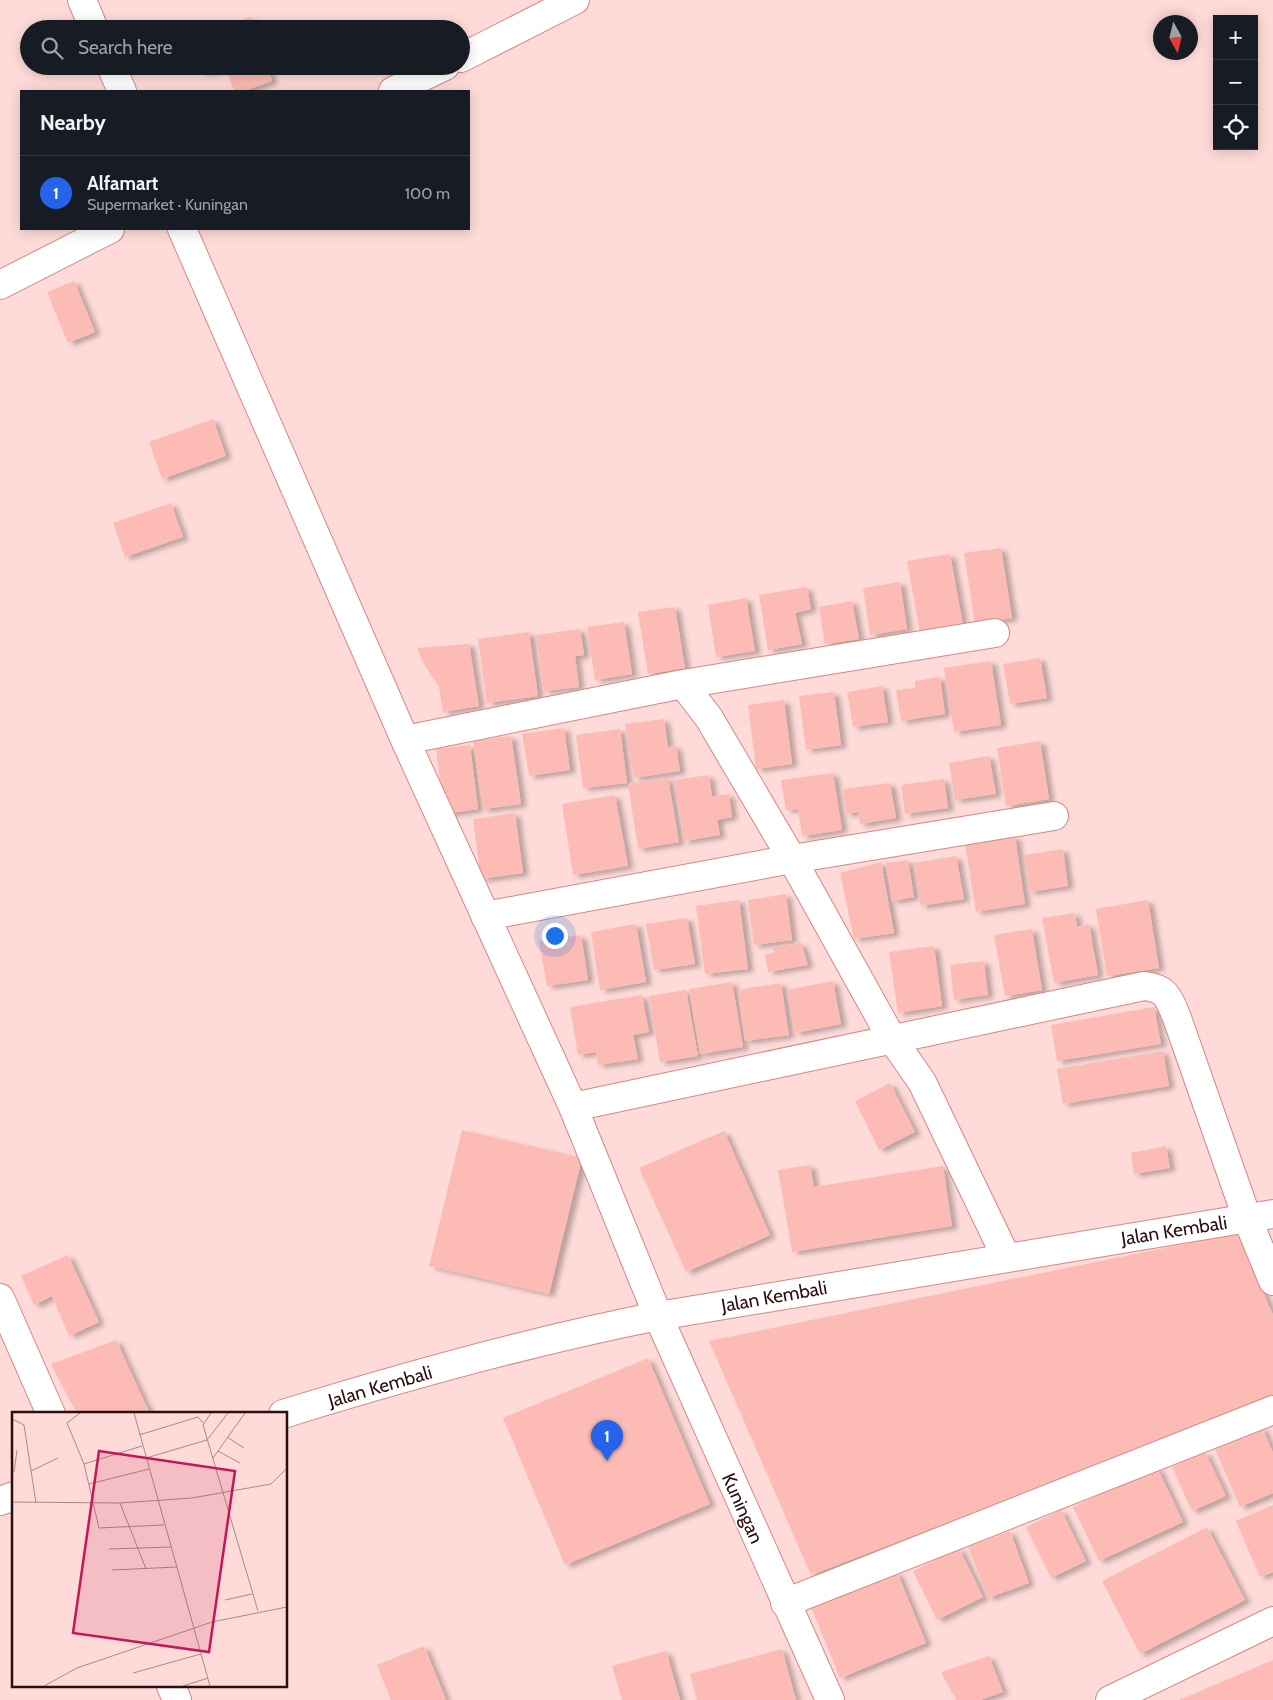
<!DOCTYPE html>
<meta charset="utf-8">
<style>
body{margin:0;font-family:Cabin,sans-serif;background:#20242c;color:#f1f3f6}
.controls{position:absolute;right:15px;top:15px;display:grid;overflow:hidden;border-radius:0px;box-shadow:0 2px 12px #0003}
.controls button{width:45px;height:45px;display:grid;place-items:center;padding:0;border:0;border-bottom:1px solid #363941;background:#171b24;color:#f1f3f6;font:25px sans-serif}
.compass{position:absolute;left:1153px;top:15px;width:45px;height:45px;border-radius:50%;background:#171b24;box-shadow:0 2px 12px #0003;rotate:172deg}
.you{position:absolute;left:554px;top:935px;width:18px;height:18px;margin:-12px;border:4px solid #fff;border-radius:50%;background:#1a73e8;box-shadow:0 0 0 8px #1a73e833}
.badge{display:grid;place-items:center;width:32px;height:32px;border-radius:50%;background:#2563eb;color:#fff;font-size:16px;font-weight:700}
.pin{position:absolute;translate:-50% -41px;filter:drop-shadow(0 1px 2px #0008)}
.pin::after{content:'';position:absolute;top:26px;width:18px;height:15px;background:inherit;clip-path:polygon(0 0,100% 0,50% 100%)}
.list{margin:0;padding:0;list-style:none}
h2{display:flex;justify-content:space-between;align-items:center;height:65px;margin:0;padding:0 20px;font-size:21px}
h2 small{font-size:16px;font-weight:400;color:#9ea1a6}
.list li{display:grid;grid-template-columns:32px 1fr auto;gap:15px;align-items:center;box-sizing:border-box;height:75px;padding:0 20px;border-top:1px solid #363941}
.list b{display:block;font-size:19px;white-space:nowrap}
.list p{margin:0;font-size:16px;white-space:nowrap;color:#9ea1a6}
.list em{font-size:16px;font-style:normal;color:#9ea1a6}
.icon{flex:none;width:28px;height:28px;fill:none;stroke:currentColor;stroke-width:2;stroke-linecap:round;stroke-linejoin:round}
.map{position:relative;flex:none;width:1273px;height:1700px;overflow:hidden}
.search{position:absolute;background:#171b24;box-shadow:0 2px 12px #0003;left:20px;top:20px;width:450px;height:55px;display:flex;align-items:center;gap:12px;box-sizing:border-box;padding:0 18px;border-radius:28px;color:#9ea1a6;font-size:19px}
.panel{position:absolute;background:#171b24;box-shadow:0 2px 12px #0003;left:20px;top:90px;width:450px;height:140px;border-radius:0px}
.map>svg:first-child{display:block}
.building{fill:#fcbbb5;filter:url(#shadow)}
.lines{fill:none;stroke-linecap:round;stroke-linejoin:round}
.street-casing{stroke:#d58882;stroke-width:30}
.secondary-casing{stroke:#d58882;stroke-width:30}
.street{stroke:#fff;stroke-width:28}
.secondary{stroke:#fff;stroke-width:28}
.labels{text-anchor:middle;stroke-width:4;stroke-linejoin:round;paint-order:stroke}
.street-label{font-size:19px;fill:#2b0e0d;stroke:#fff}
.inset-road{fill:none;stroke:#aa8987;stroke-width:1}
.view{fill:#c2185b;fill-opacity:0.15;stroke:#c2185b;stroke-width:2.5}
.inset-edge{fill:none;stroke:#2b0e0d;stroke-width:2.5}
</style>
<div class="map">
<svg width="1273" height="1700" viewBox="0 0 1273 1700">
<defs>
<filter id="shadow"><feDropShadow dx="5.5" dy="3" stdDeviation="2.5" flood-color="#0004"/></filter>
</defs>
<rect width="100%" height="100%" fill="#fedbd8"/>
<path class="building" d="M250 17 254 29H218V28Z
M201 66H222V67L203 73Z
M225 66H267L272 81 244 91H234Z
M74 281 95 332 68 343 47 292Z
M213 419 226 456 162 479 149 442Z
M171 503 183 537 125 557 113 523Z
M1001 548 1012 618 975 624 964 553Z
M950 554 963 625 920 633 907 561Z
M900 582 907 629 870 635 863 588Z
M807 587 811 609 795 613 802 644 768 650 759 595Z
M746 598 755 651 716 657 708 605Z
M852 601 859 639 825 644 819 607Z
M675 607 685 668 648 674 638 612Z
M624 622 632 674 595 680 587 627Z
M580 629 584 655 575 656 579 687 544 691 536 635Z
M529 632 538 696 487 703 478 639Z
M469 644 479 706 443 712 439 687 424 664 417 648Z
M1040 658 1047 698 1010 704 1003 664Z
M991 661 1001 725 954 732 944 668Z
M940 677 945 714 901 721 896 690 915 688V681Z
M882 686 888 722 853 727 847 692Z
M834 692 841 745 806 750 799 696Z
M784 700 792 764 756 769 748 705Z
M664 719 668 747 676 746 680 771 634 778 625 724Z
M564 728 570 770 529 776 522 734Z
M620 729 627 783 583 788 576 735Z
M511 736 521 804 483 809 473 741Z
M1040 741 1049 799 1006 806 997 748Z
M470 745 478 809 444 814 436 749Z
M989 756 996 794 955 800 949 763Z
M833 773 842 830 802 836 798 809 786 810 781 780Z
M709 775 712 797 729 794 732 817 717 820 720 835 684 841 674 780Z
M668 778 679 842 638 849 628 784Z
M944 779 948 808 905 814 901 785Z
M890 783 896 818 860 824 858 812 846 814 843 789Z
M615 795 628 866 573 875 562 804Z
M515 813 523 873 481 879 473 819Z
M1015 836 1025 904 976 912 965 844Z
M1063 849 1068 886 1029 892 1024 855Z
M956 856 964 899 921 906 914 863Z
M908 860 914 897 892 901 886 863Z
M881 862 894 933 854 939 840 873Z
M786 894 792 940 754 945 748 900Z
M739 900 748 969 705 974 696 906Z
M1148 900 1159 968 1107 976 1096 909Z
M1075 913 1077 927 1089 924 1098 975 1054 983 1042 918Z
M687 918 695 964 654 970 646 924Z
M636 924 646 982 600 990 591 932Z
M1032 929 1042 990 1005 996 994 935Z
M581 935 588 980 547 986 539 941Z
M801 943 808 965 768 972 765 954 774 953 773 947Z
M934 946 942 1006 898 1013 889 952Z
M984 961 988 995 954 1000 950 965Z
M833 981 841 1024 795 1033 787 990Z
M732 982 743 1047 700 1054 689 989Z
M781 983 789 1035 745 1041 738 990Z
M686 990 698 1056 660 1062 649 996Z
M642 995 649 1032 633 1035 638 1059 598 1065 596 1052 578 1055 570 1007Z
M1154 1007 1161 1044 1057 1061 1051 1025Z
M1163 1051 1169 1086 1063 1104 1057 1069Z
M890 1083 915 1132 879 1150 855 1101Z
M462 1130 582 1158 549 1294 429 1266Z
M724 1131 770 1235 686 1272 639 1168Z
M1166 1146 1170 1168 1134 1174 1131 1153Z
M810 1165 814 1187 943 1166 952 1226 792 1252 778 1170Z
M1238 1233 1273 1315V1398L811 1575 709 1341Z
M68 1255 99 1322 69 1336 52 1296 34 1305 21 1276Z
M116 1340 150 1414H77L51 1364Z
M648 1358 710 1504 565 1565 503 1418Z
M1262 1427 1273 1453V1493L1240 1507 1214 1447Z
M1205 1452 1226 1496 1192 1511 1172 1467Z
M1157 1467 1183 1522 1099 1561 1073 1507Z
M1273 1505V1572L1260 1577 1236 1521Z
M1061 1510 1086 1561 1051 1578 1026 1527Z
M1207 1527 1245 1600 1140 1654 1102 1581Z
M1010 1531 1029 1583 988 1598 968 1547Z
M959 1548 983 1597 937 1620 913 1571Z
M897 1572 926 1643 840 1678 811 1607Z
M424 1646 446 1700H391L377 1665Z
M782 1649 796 1700H697L690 1674Z
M666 1651 680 1700H622L612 1666Z
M989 1656 1003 1692 980 1700H956L941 1672Z
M1273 1660V1700H1179Z"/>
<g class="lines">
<g class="street-casing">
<path id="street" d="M82 0 94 29
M461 58 575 0
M111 66 122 91
M393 91 445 66
M182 229 405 740 573 1107 658 1316 830 1700
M0 285 110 229
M683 684 709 718 792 859 892 1039 922 1082 1006 1257
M405 740 683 684 995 633
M485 916 792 859 1054 816
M573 1107 1144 986C1167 988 1169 999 1177 1018L1247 1218 1273 1281
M0 1298 51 1414
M785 1603 1273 1410
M171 1686 177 1700
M1110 1700 1273 1621"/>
</g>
<g class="secondary-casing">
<path id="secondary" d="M283 1414C406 1376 531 1341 658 1316L1273 1214
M0 1501 14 1496"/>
</g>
<use href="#street" class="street"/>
<use href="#secondary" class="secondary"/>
</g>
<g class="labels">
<g class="street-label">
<text transform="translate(1174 1230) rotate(-9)" y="7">Jalan Kembali</text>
<text transform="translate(774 1296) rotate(-10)" y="7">Jalan Kembali</text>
<text transform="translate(380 1386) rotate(-16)" y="7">Jalan Kembali</text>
<text transform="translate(743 1508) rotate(66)" y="7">Kuningan</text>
</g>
</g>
<g transform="translate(12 1412)">
<rect width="275" height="275" fill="#fedbd8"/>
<path class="inset-road" d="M68 1 55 11 72 52M122 1 198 274M199 1 191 13 246 199M0 7 12 13 24 91M127 23 186 5 191 11M215 25 232 36M130 34 72 52 87 116 152 113M206 39 228 51M134 46 195 28 216 1M201 46 233 1M19 59 46 46M2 60 5 38M77 72 137 57M0 90 108 91 180 86 259 72 275 56M108 91 134 157M97 137 159 135M100 158 165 155M213 188 240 182M121 261 189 242M32 274 65 256 200 210 275 195M171 274 196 266"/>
<path class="view" d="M87 39 223 59 197 240 61 221Z"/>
<rect width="275" height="275" class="inset-edge"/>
</g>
</svg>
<div class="controls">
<button>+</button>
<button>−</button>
<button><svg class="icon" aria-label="locate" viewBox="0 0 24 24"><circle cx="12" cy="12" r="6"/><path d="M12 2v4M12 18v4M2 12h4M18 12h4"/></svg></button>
</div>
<svg class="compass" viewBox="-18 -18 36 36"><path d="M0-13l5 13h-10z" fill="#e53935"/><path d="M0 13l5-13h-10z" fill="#9ea1a6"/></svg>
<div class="you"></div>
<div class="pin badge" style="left:607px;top:1461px">1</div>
<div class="search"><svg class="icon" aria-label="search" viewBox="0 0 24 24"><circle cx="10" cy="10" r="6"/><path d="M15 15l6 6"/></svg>Search here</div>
<section class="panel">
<h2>Nearby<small></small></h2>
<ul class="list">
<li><span class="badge">1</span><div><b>Alfamart</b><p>Supermarket · Kuningan</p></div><em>100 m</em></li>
</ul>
</section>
</div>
